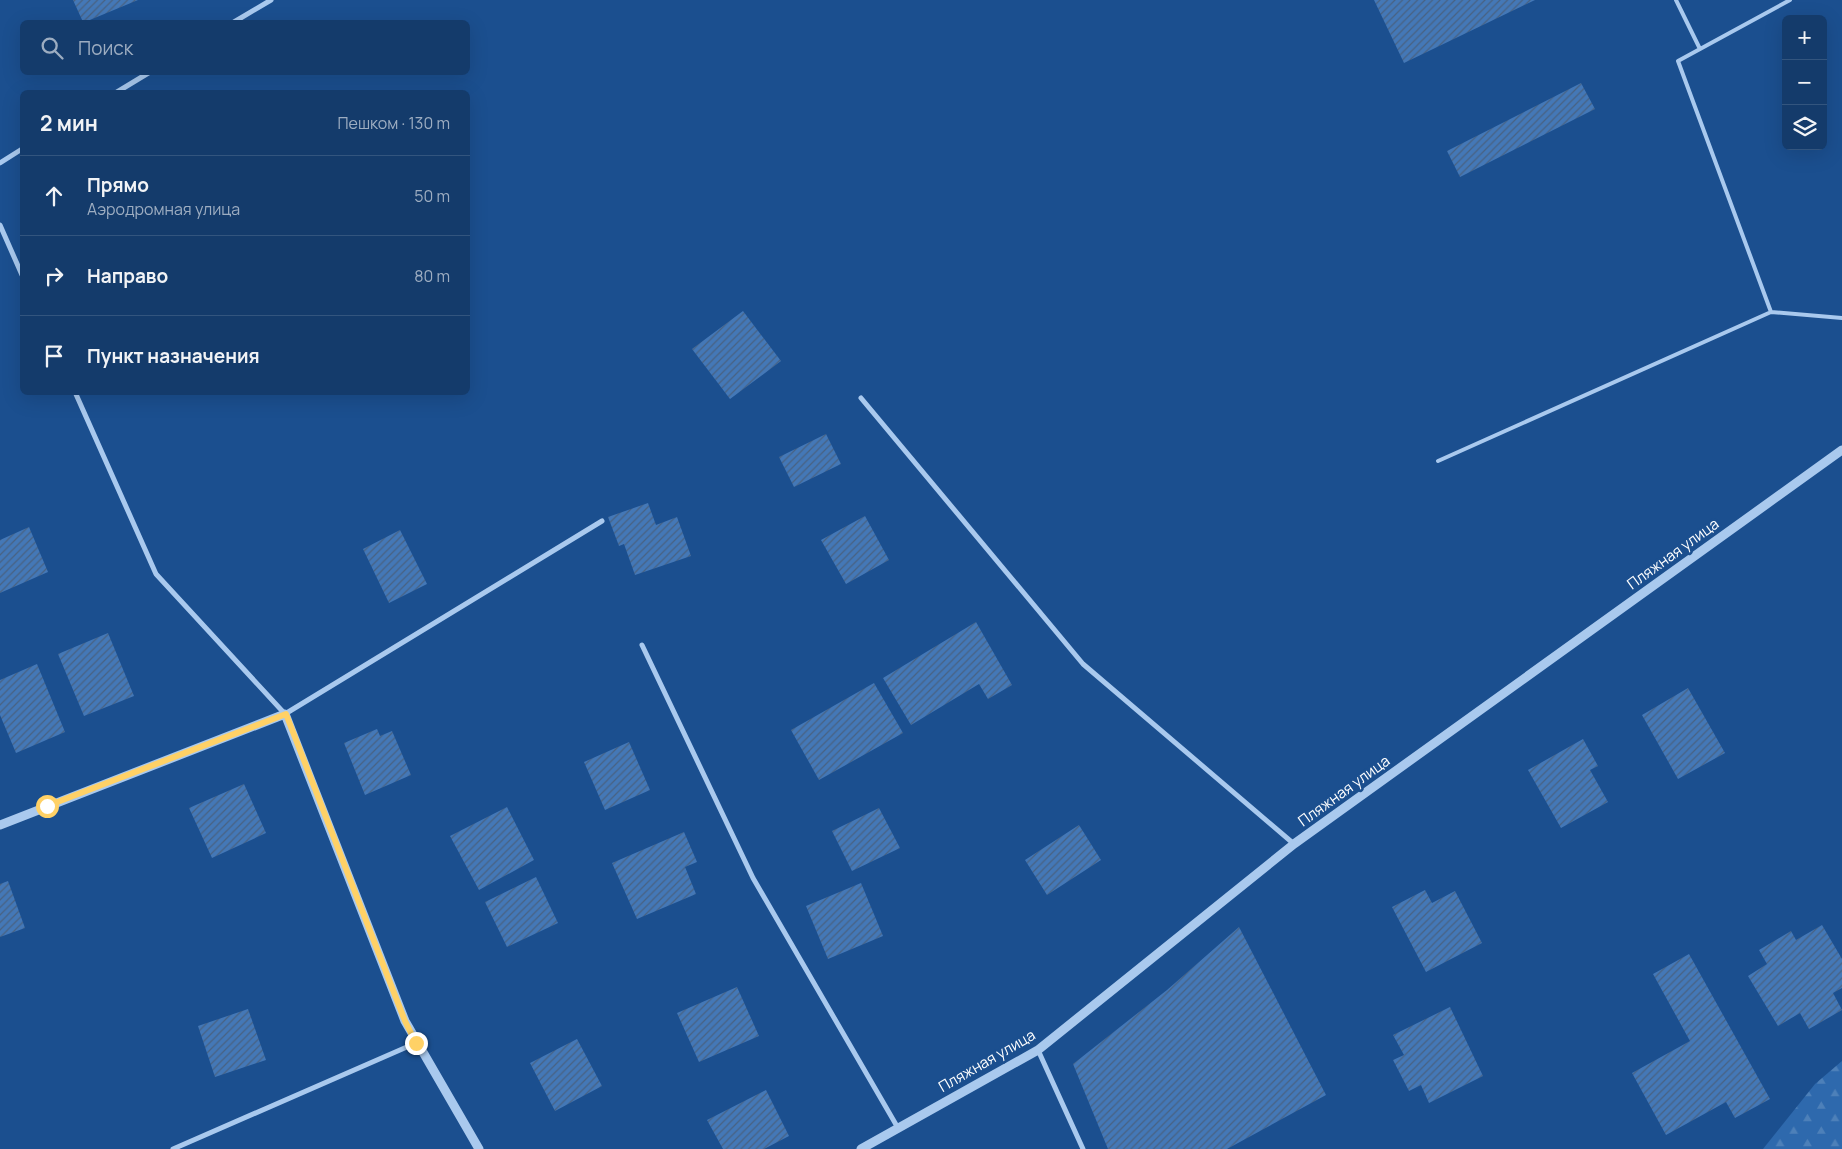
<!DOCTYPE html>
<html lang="ru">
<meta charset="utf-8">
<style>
body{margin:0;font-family:Manrope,sans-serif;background:#214673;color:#f1f3f6}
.controls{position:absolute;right:15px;top:15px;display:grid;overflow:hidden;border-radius:8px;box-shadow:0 5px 20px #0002}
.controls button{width:45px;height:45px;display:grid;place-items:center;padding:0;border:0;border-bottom:1px solid #33557e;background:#143b6b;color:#f1f3f6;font:25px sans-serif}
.stop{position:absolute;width:15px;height:15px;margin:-11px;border:4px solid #ffd166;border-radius:50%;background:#fff}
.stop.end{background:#ffd166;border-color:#fff;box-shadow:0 1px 5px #0008}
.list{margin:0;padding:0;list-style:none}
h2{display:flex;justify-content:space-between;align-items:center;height:65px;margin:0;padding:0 20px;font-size:21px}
h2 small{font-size:16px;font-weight:400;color:#9dadc1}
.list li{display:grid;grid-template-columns:32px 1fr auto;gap:15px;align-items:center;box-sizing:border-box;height:80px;padding:0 20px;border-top:1px solid #33557e}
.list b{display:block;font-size:19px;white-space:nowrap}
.list p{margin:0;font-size:16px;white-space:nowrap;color:#9dadc1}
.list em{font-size:16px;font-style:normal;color:#9dadc1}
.icon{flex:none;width:28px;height:28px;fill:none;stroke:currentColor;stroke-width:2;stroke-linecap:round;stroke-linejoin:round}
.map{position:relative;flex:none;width:1842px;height:1149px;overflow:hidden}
.search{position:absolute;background:#143b6b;box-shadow:0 5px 20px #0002;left:20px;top:20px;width:450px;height:55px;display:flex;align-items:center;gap:12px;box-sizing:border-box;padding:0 18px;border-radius:8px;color:#9dadc1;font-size:19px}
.panel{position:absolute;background:#143b6b;box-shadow:0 5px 20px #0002;left:20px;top:90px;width:450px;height:305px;border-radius:8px}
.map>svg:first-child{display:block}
.forest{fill:url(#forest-firs)}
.building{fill:url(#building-hatch)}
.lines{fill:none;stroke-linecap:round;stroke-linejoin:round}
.service{stroke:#a9c9ee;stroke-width:4}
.minor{stroke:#a9c9ee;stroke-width:5}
.tertiary{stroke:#a9c9ee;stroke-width:9}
.route{stroke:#ffd166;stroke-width:6}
.labels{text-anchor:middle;stroke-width:5;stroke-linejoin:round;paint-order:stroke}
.street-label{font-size:15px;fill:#fff;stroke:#1b4f8f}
</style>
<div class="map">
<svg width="1842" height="1149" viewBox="0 0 1842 1149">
<defs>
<pattern id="forest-firs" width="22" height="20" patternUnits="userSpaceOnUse" patternTransform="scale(1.25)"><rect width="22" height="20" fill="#2e69ad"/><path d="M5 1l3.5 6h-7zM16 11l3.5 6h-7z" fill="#4d80b9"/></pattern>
<pattern id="building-hatch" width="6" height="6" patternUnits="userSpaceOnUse" patternTransform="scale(1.25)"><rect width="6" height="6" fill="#4478b7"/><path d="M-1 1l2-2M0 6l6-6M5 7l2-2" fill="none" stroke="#486282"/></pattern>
</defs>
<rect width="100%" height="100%" fill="#1b4f8f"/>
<path class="forest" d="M1842 1061V1149H1763L1815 1084Z"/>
<path class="building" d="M73 0H138L85 22H83Z
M1374 0H1535L1404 63Z
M1581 83 1595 109 1460 177 1447 151Z
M743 311 781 361 730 399 692 349Z
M826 434 841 464 794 487 779 457Z
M648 503 656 525 677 517 691 556 635 575 624 544 619 546 608 517Z
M865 516 889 560 846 584 821 540Z
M29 527 48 572 0 593V540Z
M400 530 427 584 389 603 363 549Z
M976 622 1012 685 988 699 979 684 911 725 883 678Z
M108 633 134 696 84 716 58 654Z
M37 664 65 732 16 753 0 715V680Z
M874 683 903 733 819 780 791 730Z
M1688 688 1725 753 1678 779 1642 715Z
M377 729 380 736 392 731 411 775 365 795 344 743Z
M1583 739 1598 766 1590 770 1608 802 1561 828 1528 770Z
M629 742 650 790 605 810 584 762Z
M244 784 266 833 212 858 189 808Z
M507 807 534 860 479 890 450 836Z
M879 808 900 848 852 871 832 831Z
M1079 825 1101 860 1047 895 1025 860Z
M684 832 697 862 685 867 696 894 637 919 612 863Z
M536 877 558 923 507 947 485 902Z
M8 881 25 928 0 937V884Z
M861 883 883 936 828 959 806 906Z
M1425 890 1432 903 1455 891 1482 943 1426 972 1392 907Z
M1822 925 1842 959V988L1833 993 1842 1010 1809 1029 1800 1013 1778 1026 1748 976 1767 964 1759 950 1791 931 1796 940Z
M1239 927 1326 1095 1227 1149H1108L1073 1064 1167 990Z
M1689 954 1770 1099 1735 1118 1726 1102 1666 1135 1632 1073 1690 1041 1653 974Z
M737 987 759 1036 699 1062 677 1013Z
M1450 1007 1483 1076 1429 1103 1421 1085 1409 1091 1393 1060 1404 1055 1393 1035Z
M248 1009 266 1060 215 1077 198 1026Z
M577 1039 602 1086 555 1111 530 1063Z
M766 1090 789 1136 764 1149H723L707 1120Z"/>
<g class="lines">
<path class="service" d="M1676 0 1700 49
M1771 312 1678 61 1790 0
M1438 461 1771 312 1842 318"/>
<path class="minor" d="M234 22 271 0
M117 92 150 72
M0 163 22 149
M0 225 22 275
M75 392 156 574 285 714 602 521
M861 398 1083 664 1294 844
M642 645 753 878 898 1128
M1038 1050 1083 1149
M173 1149 416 1043"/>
<path class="tertiary" d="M0 825 285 714 405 1021 479 1149
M861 1149 1038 1050 1294 844 1842 450"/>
</g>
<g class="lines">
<path class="route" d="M47 806 286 714 405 1021 416 1043"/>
</g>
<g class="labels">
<g class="street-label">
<text transform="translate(1673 554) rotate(-36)" y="5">Пляжная улица</text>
<text transform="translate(1344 791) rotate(-36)" y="5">Пляжная улица</text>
<text transform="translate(987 1061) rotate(-30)" y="5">Пляжная улица</text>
</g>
</g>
</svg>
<div class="controls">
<button>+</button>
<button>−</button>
<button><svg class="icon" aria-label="layers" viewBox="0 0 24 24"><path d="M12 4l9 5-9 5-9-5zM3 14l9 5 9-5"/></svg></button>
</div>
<div class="stop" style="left:47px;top:806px"></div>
<div class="stop end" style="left:416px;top:1043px"></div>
<div class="search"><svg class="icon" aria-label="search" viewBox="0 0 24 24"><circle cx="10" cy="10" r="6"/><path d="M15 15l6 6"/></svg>Поиск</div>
<section class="panel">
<h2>2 мин<small>Пешком · 130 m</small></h2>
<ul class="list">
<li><svg class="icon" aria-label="ahead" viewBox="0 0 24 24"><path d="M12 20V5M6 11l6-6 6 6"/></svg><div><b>Прямо</b><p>Аэродромная улица</p></div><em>50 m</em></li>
<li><svg class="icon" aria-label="right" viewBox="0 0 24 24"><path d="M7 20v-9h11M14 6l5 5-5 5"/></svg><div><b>Направо</b></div><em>80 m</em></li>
<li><svg class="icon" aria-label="arrive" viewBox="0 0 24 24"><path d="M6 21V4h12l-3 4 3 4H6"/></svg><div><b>Пункт назначения</b></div></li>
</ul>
</section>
</div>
